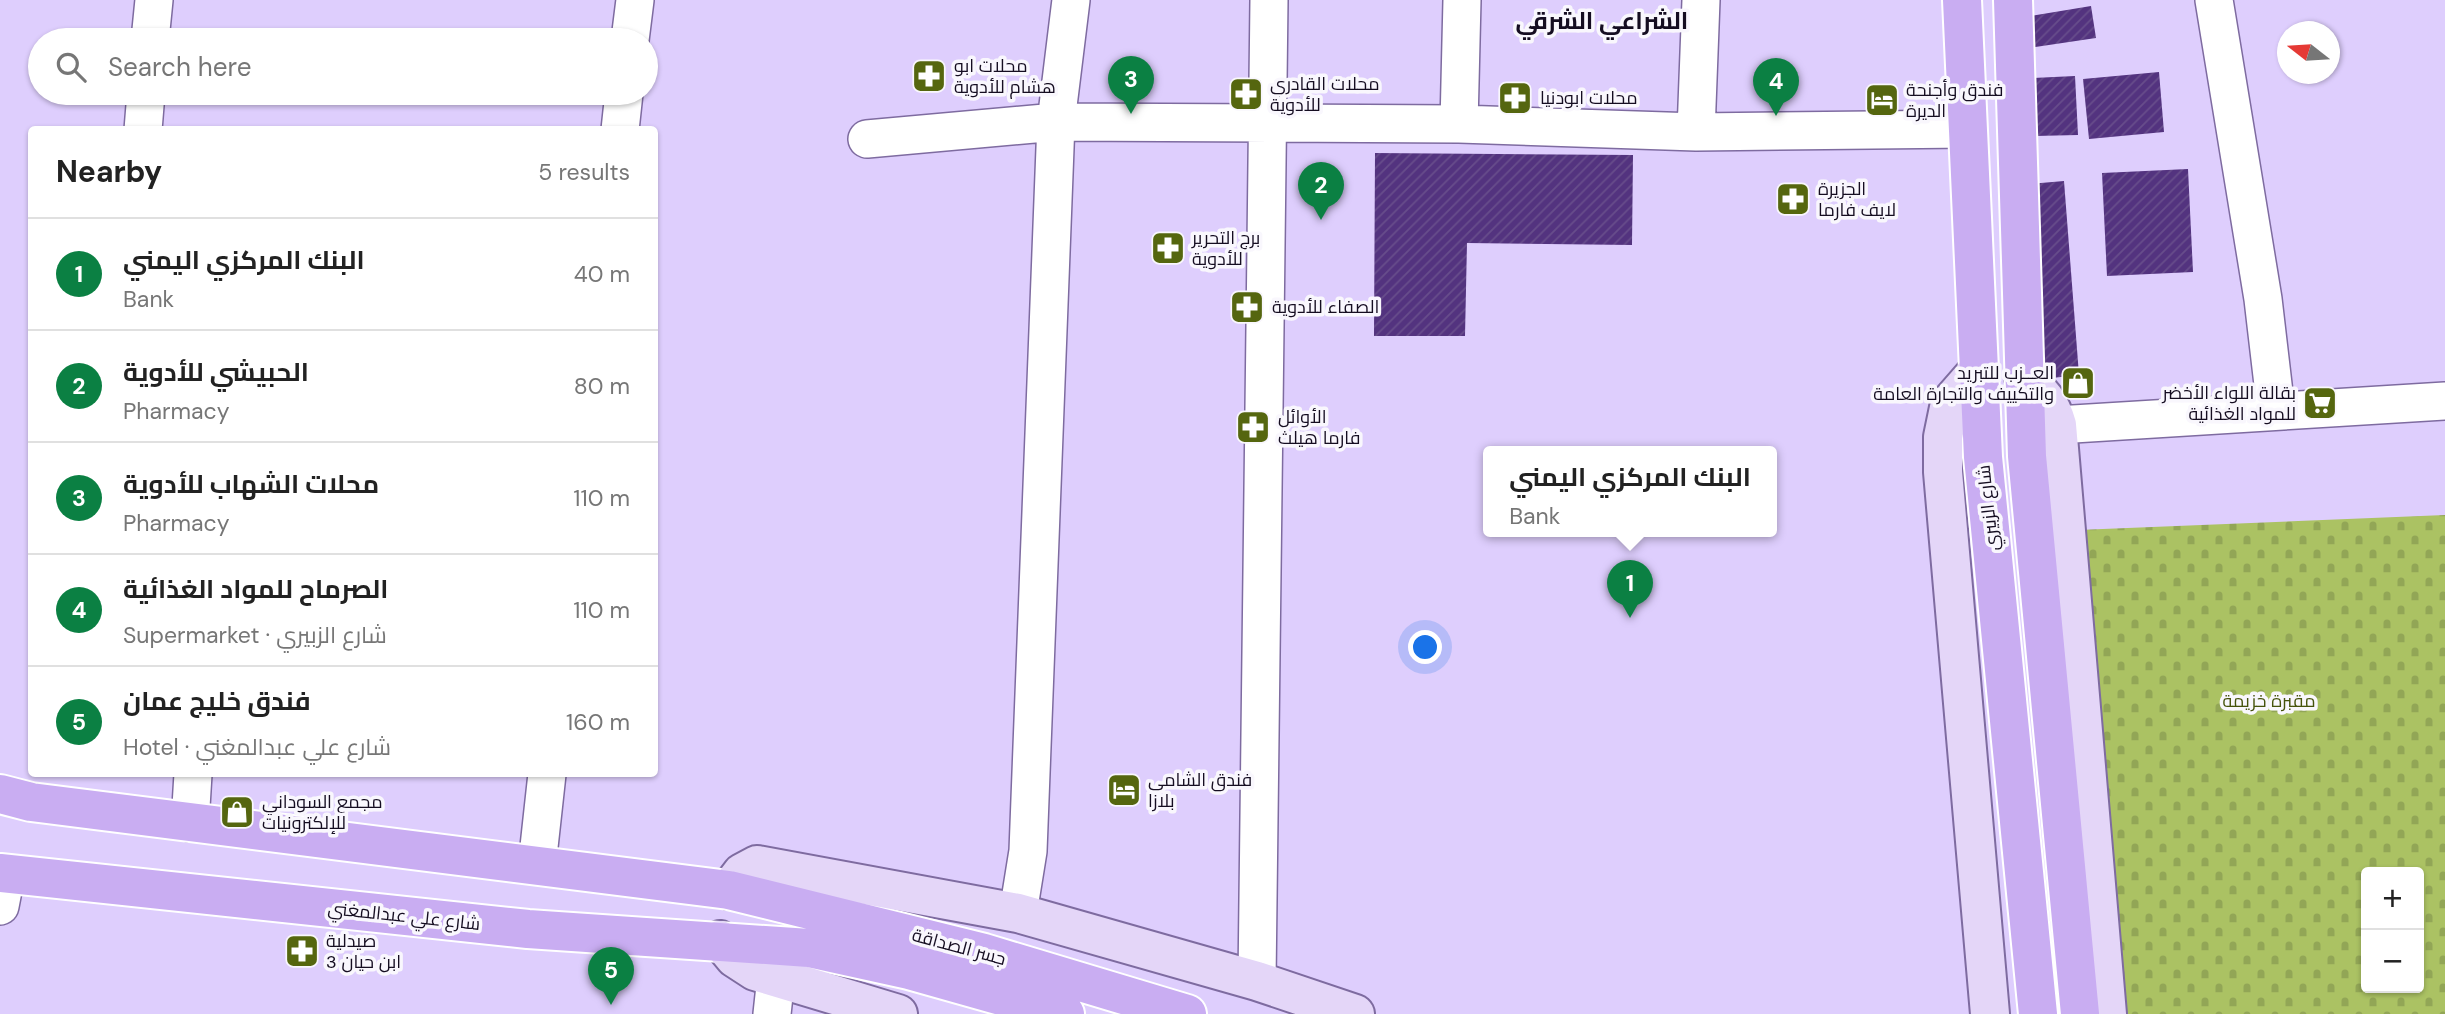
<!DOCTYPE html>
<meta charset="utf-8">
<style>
body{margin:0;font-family:"DM Sans",Cairo,sans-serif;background:#f6f6f6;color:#222}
.controls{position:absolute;right:21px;bottom:21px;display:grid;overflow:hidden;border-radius:7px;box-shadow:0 2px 5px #0004}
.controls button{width:63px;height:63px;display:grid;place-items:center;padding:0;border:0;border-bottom:2px solid #e0e0e0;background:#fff;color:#222;font:35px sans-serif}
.compass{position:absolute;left:2277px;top:21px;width:63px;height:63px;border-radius:50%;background:#fff;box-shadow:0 2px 5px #0004;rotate:287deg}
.you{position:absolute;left:1426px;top:648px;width:24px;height:24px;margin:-18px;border:5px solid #fff;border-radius:50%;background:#1a73e8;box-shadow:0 0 0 10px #1a73e833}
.badge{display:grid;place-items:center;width:46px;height:46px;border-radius:50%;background:#0b8043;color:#fff;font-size:23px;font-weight:700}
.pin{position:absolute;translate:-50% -58px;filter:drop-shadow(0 2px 4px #0008)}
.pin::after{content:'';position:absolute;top:37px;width:24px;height:21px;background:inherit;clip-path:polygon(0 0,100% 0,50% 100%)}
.popup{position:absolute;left:1483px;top:446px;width:294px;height:91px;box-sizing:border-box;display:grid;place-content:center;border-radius:7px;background:#fff;filter:drop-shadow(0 2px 5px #0005);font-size:23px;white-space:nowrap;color:#767676}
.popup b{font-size:26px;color:#222}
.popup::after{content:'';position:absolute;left:50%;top:100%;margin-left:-14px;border:14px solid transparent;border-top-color:#fff}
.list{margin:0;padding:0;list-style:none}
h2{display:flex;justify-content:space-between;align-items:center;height:91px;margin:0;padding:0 28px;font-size:30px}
h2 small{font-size:23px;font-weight:400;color:#767676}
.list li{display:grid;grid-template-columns:46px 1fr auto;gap:21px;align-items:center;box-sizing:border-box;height:112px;padding:0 28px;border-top:2px solid #e0e0e0}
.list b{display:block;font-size:26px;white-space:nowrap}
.list p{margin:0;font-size:23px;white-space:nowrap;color:#767676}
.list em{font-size:23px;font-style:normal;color:#767676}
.icon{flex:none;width:38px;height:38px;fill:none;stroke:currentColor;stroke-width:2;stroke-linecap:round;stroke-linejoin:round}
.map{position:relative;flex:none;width:2445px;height:1014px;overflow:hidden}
.search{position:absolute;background:#fff;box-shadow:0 2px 5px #0004;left:28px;top:28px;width:630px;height:77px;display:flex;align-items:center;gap:18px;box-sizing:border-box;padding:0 24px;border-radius:38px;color:#767676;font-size:26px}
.panel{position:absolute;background:#fff;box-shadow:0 2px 5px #0004;left:28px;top:126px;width:630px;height:651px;border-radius:7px}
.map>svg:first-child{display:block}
.cemetery{fill:url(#cemetery-stones);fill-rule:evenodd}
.building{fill:url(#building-hatch)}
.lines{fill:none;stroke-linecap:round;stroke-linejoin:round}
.minor-casing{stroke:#7e6ba0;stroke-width:40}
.secondary-casing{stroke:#7e6ba0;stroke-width:42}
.primary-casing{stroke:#fff;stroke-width:42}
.minor{stroke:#fff;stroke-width:37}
.secondary{stroke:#e4d6f8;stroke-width:38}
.primary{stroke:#c9adf2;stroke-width:38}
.labels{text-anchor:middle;stroke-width:7;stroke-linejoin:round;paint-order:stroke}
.poi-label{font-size:18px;fill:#150d21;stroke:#f9f7fd;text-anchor:start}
.street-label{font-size:18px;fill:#150d21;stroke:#f9f7fd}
.park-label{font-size:18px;fill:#46530c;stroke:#f9f7fd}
.district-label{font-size:24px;font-weight:bold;fill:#150d21;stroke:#f9f7fd}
</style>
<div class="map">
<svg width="2445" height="1014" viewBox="0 0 2445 1014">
<defs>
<pattern id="cemetery-stones" width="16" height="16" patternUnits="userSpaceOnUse" patternTransform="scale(1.75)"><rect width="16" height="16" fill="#abc263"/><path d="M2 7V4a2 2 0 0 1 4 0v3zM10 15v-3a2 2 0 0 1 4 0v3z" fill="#92a656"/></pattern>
<pattern id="building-hatch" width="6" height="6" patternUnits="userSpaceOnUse" patternTransform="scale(1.75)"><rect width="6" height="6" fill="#53337f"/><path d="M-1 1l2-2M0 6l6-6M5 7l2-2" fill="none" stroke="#674d8b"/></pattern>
</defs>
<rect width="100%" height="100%" fill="#decefd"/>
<path class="cemetery" d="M2445 515V1014H2120L2078 530ZM2366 872H2419V988H2366Z"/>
<path class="building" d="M2091 6 2096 38 2022 49 2018 18Z
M2159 72 2164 132 2089 139 2083 79Z
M2075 76 2078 135 2035 136 2033 78Z
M1375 153 1633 155 1632 245 1467 243 1465 336H1374Z
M2188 169 2193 272 2107 276 2102 173Z
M2064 181 2079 375 2043 379 2028 184Z"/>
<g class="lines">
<g class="minor-casing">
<path id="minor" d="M2214 0 2263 299 2276 410
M150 40 154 0
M630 40 635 0
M1459 124 1462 0
M143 130 146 93
M620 130 624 93
M1696 132 1701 0
M867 139 1056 122 1459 124 1696 132 1968 129
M2057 425 2445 401
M190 823 193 774
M537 865 547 774
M0 906 6 875
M1018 913 1028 851 1056 122 1071 0
M1257 981 1269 0
M772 1014 779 949"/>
</g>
<g class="secondary-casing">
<path id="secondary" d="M1977 372 1950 403 1943 437V472L1990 1014
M2024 377C2040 392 2051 403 2057 425L2107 1014
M729 890 742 873 757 865 1018 913 1257 981 1355 1014
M720 940 735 958 755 971 898 1014"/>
</g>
<g class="primary-casing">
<path id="primary" d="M1962 0 1983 457 2038 1014
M2013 0 2027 456 2080 1014
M0 794 31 802 729 890 984 953 1187 1014
M0 873 528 929 809 948 909 970 1065 1014"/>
</g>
<use href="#minor" class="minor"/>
<use href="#secondary" class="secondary"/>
<use href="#primary" class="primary"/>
</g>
<defs>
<g id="pharmacy-square" transform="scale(1.75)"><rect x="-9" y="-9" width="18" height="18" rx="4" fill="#55660f" stroke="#f9f7fd"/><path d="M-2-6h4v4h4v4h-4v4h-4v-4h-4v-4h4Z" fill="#fff"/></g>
<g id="hotel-square" transform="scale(1.75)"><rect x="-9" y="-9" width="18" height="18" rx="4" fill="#55660f" stroke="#f9f7fd"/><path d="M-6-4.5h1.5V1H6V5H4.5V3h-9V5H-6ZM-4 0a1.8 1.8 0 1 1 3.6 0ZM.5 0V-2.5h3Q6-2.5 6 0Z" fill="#fff"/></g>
<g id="shop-square" transform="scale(1.75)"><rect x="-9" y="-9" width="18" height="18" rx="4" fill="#55660f" stroke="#f9f7fd"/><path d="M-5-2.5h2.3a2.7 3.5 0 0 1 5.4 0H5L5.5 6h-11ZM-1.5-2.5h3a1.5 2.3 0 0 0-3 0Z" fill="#fff"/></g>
<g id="supermarket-square" transform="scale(1.75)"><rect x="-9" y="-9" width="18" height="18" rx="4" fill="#55660f" stroke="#f9f7fd"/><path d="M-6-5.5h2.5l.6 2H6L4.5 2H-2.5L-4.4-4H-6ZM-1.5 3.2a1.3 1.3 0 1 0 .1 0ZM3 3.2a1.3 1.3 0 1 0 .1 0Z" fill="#fff"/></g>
</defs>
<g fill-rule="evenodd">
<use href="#pharmacy-square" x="929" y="76"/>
<use href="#pharmacy-square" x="1246" y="94"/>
<use href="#pharmacy-square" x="1515" y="98"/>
<use href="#hotel-square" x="1882" y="100"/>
<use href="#pharmacy-square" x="1793" y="199"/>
<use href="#pharmacy-square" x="1168" y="248"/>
<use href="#pharmacy-square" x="1247" y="307"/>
<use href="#shop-square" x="2078" y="383"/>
<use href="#supermarket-square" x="2320" y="403"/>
<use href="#pharmacy-square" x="1253" y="427"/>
<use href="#hotel-square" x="1124" y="790"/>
<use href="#shop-square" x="237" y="812"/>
<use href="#pharmacy-square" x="302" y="951"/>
</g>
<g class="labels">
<g class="poi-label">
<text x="954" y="72">محلات ابو<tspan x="954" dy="21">هشام للأدوية</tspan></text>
<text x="1270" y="90">محلات القادري<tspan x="1270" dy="21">للأدوية</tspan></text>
<text x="1906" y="96">فندق وأجنحة<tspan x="1906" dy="21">الديرة</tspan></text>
<text x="1540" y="104">محلات ابودنيا</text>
<text x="1818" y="195">الجزيرة<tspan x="1818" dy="21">لايف فارما</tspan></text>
<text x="1192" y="244">برج التحرير<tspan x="1192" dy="21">للأدوية</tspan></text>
<text x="1272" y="313">الصفاء للأدوية</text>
<text x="2054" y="379" text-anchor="end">العــزب للتبريد<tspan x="2054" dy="21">والتكييف والتجارة العامة</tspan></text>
<text x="2296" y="399" text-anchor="end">بقالة اللواء الأخضر<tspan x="2296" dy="21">للمواد الغذائية</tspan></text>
<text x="1278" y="423">الأوائل<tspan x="1278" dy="21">فارما هيلث</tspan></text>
<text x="1148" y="786">فندق الشامي<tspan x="1148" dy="21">بلازا</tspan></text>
<text x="262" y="808">مجمع السوداني<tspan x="262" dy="21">للإلكترونيات</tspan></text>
<text x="326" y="947">صيدلية<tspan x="326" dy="21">ابن حيان 3</tspan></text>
</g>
<g class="street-label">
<text transform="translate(1988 508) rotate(-96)" y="6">شارع الزبيري</text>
<text transform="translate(404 916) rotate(6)" y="6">شارع علي عبدالمغني</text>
<text transform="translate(959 947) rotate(15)" y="6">جسر الصداقة</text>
</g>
<g class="park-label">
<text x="2269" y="707">مقبرة خزيمة</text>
</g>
<g class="district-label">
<text x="1602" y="29">الشراعي الشرقي</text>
</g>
</g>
</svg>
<div class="controls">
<button>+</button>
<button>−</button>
</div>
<svg class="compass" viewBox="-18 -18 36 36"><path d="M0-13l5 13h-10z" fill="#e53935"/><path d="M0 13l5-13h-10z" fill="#767676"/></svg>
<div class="you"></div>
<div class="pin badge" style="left:1630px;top:618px">1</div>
<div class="popup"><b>البنك المركزي اليمني</b>Bank</div>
<div class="pin badge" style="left:1321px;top:220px">2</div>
<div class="pin badge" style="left:1131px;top:114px">3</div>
<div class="pin badge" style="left:1776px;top:116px">4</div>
<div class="pin badge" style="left:611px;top:1005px">5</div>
<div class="search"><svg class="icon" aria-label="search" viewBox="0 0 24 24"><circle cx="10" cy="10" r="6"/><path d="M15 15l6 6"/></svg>Search here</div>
<section class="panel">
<h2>Nearby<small>5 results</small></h2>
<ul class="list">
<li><span class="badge">1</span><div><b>البنك المركزي اليمني</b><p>Bank</p></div><em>40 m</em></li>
<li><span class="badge">2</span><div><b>الحبيشي للأدوية</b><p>Pharmacy</p></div><em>80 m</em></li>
<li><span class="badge">3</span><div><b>محلات الشهاب للأدوية</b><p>Pharmacy</p></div><em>110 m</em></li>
<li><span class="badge">4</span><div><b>الصرماح للمواد الغذائية</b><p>Supermarket · شارع الزبيري</p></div><em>110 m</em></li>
<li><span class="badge">5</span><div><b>فندق خليج عمان</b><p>Hotel · شارع علي عبدالمغني</p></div><em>160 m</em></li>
</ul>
</section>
</div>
